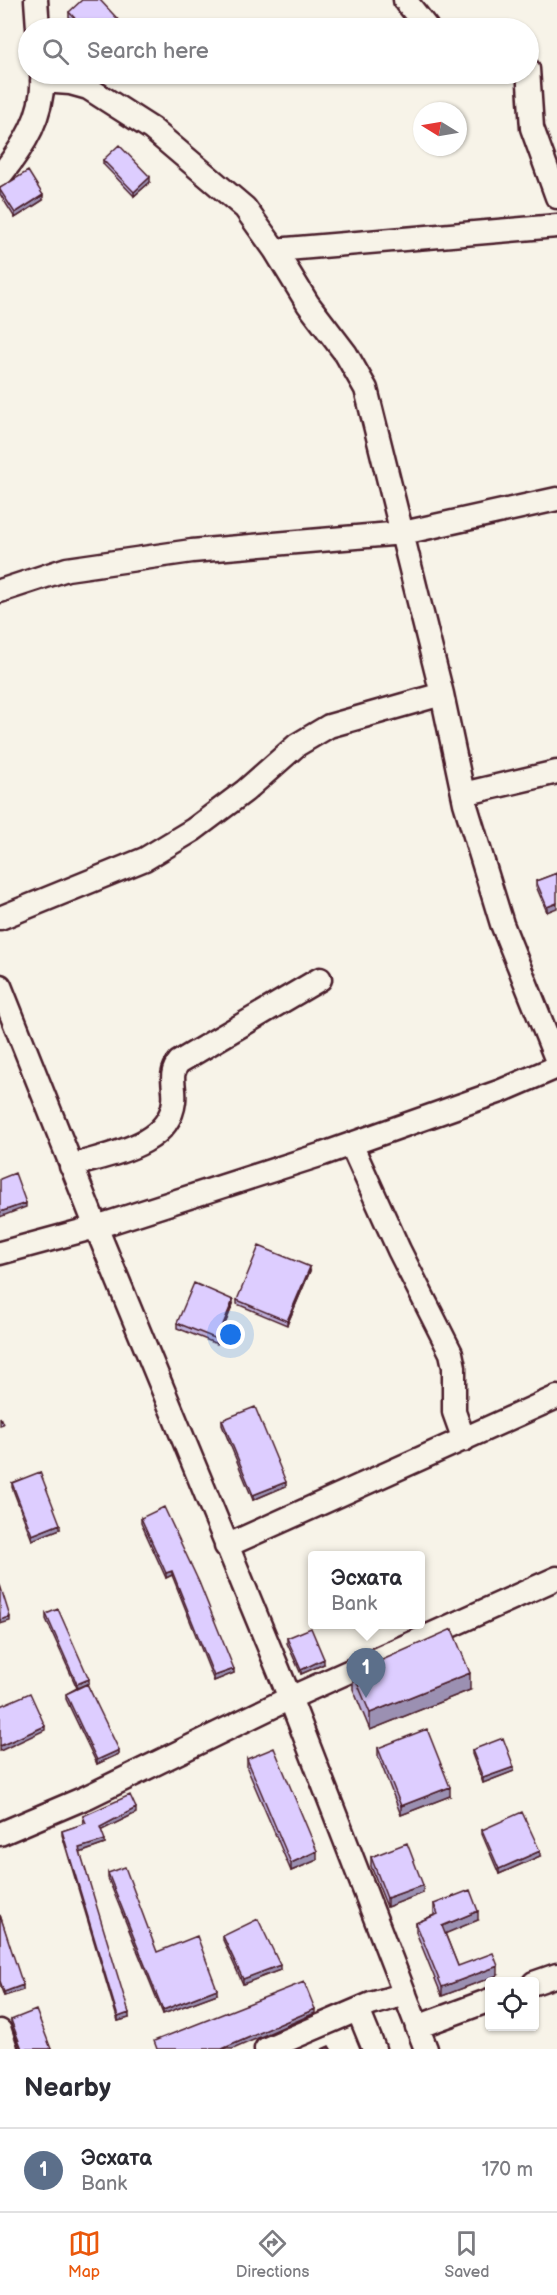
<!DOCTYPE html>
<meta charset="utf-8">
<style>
body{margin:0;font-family:"Balsamiq Sans",sans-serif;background:#f7f7f7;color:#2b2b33}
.controls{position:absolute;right:18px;bottom:18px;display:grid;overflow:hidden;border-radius:6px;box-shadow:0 2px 4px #0004}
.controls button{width:54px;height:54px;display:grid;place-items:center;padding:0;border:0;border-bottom:2px solid #e1e1e2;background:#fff;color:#2b2b33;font:30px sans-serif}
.compass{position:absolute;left:413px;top:102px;width:54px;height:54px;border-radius:50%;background:#fff;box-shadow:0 2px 4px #0004;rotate:281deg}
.you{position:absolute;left:231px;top:1335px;width:21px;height:21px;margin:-15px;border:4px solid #fff;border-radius:50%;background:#1a73e8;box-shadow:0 0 0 9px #1a73e833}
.badge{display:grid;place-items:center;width:39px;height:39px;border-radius:50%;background:#ea580c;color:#fff;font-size:20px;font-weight:700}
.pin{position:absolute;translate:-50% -50px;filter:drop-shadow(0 2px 3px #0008)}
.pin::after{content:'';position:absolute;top:32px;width:21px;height:18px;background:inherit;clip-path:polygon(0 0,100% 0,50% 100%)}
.popup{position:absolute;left:308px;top:1551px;width:117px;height:78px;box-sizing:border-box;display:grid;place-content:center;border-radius:6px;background:#fff;filter:drop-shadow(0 2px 4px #0005);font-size:20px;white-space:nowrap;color:#7c7c81}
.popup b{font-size:22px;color:#2b2b33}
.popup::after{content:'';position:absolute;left:50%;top:100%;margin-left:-12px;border:12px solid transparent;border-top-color:#fff}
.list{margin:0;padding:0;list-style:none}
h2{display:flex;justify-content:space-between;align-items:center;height:78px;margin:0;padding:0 24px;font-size:26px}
h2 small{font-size:20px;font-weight:400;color:#7c7c81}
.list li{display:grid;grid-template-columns:39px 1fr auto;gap:18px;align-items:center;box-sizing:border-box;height:84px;padding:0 24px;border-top:2px solid #e1e1e2}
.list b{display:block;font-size:22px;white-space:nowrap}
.list p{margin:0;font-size:20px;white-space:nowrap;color:#7c7c81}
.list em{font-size:20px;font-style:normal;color:#7c7c81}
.icon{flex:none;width:33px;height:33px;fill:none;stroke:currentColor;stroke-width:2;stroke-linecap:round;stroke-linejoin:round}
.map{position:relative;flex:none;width:557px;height:2049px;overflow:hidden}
.search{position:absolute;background:#fff;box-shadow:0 2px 4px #0004;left:18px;right:18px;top:18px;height:66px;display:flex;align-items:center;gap:15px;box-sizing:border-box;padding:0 21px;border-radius:33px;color:#7c7c81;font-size:22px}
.sheet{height:162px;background:#fff}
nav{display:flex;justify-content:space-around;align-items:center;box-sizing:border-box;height:84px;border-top:2px solid #e1e1e2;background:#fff;font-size:16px;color:#7c7c81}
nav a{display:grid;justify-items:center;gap:3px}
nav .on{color:#ea580c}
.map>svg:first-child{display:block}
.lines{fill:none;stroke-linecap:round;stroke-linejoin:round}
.minor-casing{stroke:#4a1f2b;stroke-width:27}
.minor{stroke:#f7f3e8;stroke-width:22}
.wall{fill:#beb0db;stroke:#4a1f2b;stroke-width:1.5}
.shaded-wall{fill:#9b90b2;stroke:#4a1f2b;stroke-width:1.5}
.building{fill:#ddcdff;stroke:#4a1f2b;stroke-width:1.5}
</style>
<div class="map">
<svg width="557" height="2049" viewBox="0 0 557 2049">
<rect width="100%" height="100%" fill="#f7f3e8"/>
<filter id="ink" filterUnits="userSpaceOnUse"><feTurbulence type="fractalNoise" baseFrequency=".0167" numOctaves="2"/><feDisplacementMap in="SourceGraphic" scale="12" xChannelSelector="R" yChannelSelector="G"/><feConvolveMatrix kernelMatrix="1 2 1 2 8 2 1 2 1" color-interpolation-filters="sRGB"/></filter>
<g filter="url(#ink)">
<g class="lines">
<g class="minor-casing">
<path id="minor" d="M36 0 38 28
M405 0 427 28
M528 69 532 128 557 197
M42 81 70 83 88 88 152 129 245 208 275 250 308 304 346 354 366 389 442 694 465 803 502 924 557 1061
M0 176C24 146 45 114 42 74
M275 250 557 226
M0 591 67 569 192 551 403 533 557 499
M463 794 557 772
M0 918 145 859 193 830 245 791 297 745 329 726 442 694
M0 986 96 1227 290 1698 426 2049
M351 1144 399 1250 451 1353 454 1367V1412L464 1440
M71 1166C108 1154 169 1147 174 1101 176 1086 168 1075 179 1062L320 979
M0 1253 96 1227 323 1154 501 1091 557 1067
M226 1546 557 1397
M0 1834 87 1797 290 1698 557 1578
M534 1983 557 1975
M358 2010 374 2049
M417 2027 490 2000
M0 2031 6 2049
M266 2049 371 2004 405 1994"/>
</g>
<use href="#minor" class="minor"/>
</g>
<path class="wall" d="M69 12 126 28H80L69 17Z
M103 160 150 182 134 196 103 164Z
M0 188 43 200 15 218 0 194Z
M557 873 547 912 536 886V881Z
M310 1271 287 1325 237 1304V1300Z
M233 1304 217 1344 177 1328V1323Z
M222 1420 286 1486 253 1500 222 1425Z
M12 1483 60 1529 32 1540 12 1487Z
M141 1518 234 1673 214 1681 172 1575 166 1578 141 1523Z
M46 1614 89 1683 87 1684 119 1754 97 1764 66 1699V1694L77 1688 46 1619Z
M287 1638 324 1664 301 1674 287 1643Z
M353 1673 470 1690 370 1730 353 1689Z
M378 1748 450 1796 401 1815 378 1756Z
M472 1750 514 1771 483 1783 472 1754Z
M247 1759 317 1860 291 1871 247 1768Z
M136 1813 101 1830 105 1844 80 1853 129 2018 118 2021 62 1835V1831L84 1824 83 1816Z
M482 1830 540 1856 499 1874 482 1834Z
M371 1857 423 1893 387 1907 371 1866Z
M108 1873 157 1952 217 1994 163 2014 108 1878Z
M434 1904 478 1920 445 1933 458 1966 498 1975 442 1996 416 1932V1923L434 1915Z
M0 1915 23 1990 4 1996 0 1985Z
M223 1936 280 1970 243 1984 223 1940Z
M11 2020 51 2049H21L11 2024Z"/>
<path class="shaded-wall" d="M150 177V182L134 196V192Z
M43 195V200L15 218V213Z
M557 903V908L547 912V907Z
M26 1203V1207L0 1217V1212Z
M310 1267V1271L287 1325V1321Z
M233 1300V1304L217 1344V1339Z
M286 1482V1486L253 1500V1495Z
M60 1524V1529L32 1540V1535Z
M172 1571V1575L166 1578V1573Z
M10 1617V1621L0 1624V1620Z
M324 1659V1664L301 1674V1670Z
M234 1669V1673L214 1681V1676Z
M470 1673V1690L370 1730V1713Z
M89 1679V1683L77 1688V1684Z
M45 1726V1730L0 1751V1746Z
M119 1750V1754L97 1764V1760Z
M514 1767V1771L483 1783V1778Z
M450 1787V1796L401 1815V1806Z
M136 1808V1813L100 1831V1827Z
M105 1840V1844L79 1853V1848Z
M317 1851V1860L291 1871V1863Z
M540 1851V1856L499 1874V1869Z
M423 1885V1893L387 1907V1898Z
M478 1911V1920L442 1935V1926Z
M280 1965V1970L243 1984V1979Z
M498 1966V1975L442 1996V1987Z
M23 1985V1990L4 1996V1992Z
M217 1989V1994L163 2014V2010Z
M315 2009V2013L233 2049H222Z
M129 2013V2018L118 2021V2017Z"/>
<path class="building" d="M82 0H100L126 28H84L69 12Z
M119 145 150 177 134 192 103 160Z
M28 171 43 195 15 213 0 190V188Z
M557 873V903L547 907 536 881Z
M15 1173 26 1203 0 1212V1179Z
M259 1246 310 1267 287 1321 237 1300Z
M194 1283 233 1300 217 1339 177 1323Z
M255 1407 286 1482 253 1495 222 1420Z
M0 1417 3 1424 0 1425Z
M40 1472 60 1524 32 1535 12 1483Z
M164 1507 199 1582 234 1669 214 1676 172 1571 166 1573 141 1518Z
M0 1585 10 1617 0 1620Z
M58 1609 89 1679 77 1684 46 1614Z
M311 1628 324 1659 301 1670 287 1638Z
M452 1629 470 1673 370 1713 353 1673Z
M87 1684 119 1750 97 1760 66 1694Z
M30 1693 45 1726 0 1746V1706Z
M427 1729 450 1787 401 1806 378 1748Z
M503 1738 514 1767 483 1778 472 1750Z
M274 1748 317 1851 291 1863 247 1759Z
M130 1795 136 1808 100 1827 105 1840 79 1848 129 2013 118 2017 62 1831 86 1823 83 1816Z
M522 1812 540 1851 499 1869 482 1830Z
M407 1843 423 1885 387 1898 371 1857Z
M125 1867 157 1952 197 1936 217 1989 163 2010 108 1873Z
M470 1890 478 1911 442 1926 458 1966 493 1953 498 1966 442 1987 416 1923 438 1914 434 1904Z
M0 1915 23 1985 4 1992 0 1981Z
M258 1919 280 1965 243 1979 223 1936Z
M304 1982 315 2009 222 2049H157L154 2041Z
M36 2010 51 2049H22L11 2020Z
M329 2046 331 2049H322Z"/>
</g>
</svg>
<div class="controls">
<button><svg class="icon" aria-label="locate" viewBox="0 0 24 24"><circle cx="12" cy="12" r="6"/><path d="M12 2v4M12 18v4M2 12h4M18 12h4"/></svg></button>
</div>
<svg class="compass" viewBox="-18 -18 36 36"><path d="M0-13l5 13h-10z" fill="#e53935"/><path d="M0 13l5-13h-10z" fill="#7c7c81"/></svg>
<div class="you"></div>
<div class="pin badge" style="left:366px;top:1698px;background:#5c6f8a">1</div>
<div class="popup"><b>Эсхата</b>Bank</div>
<div class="search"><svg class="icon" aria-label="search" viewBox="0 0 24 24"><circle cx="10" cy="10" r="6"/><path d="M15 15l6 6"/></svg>Search here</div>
</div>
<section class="sheet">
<h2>Nearby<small></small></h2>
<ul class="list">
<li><span class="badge" style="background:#5c6f8a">1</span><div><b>Эсхата</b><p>Bank</p></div><em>170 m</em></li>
</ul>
</section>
<nav>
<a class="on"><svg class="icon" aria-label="map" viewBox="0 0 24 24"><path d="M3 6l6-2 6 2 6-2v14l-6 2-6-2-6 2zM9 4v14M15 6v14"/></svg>Map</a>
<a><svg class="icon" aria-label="directions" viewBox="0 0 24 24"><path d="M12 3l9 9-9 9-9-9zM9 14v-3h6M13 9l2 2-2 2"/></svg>Directions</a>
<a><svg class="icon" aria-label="saved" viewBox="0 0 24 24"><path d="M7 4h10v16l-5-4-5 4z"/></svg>Saved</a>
</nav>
